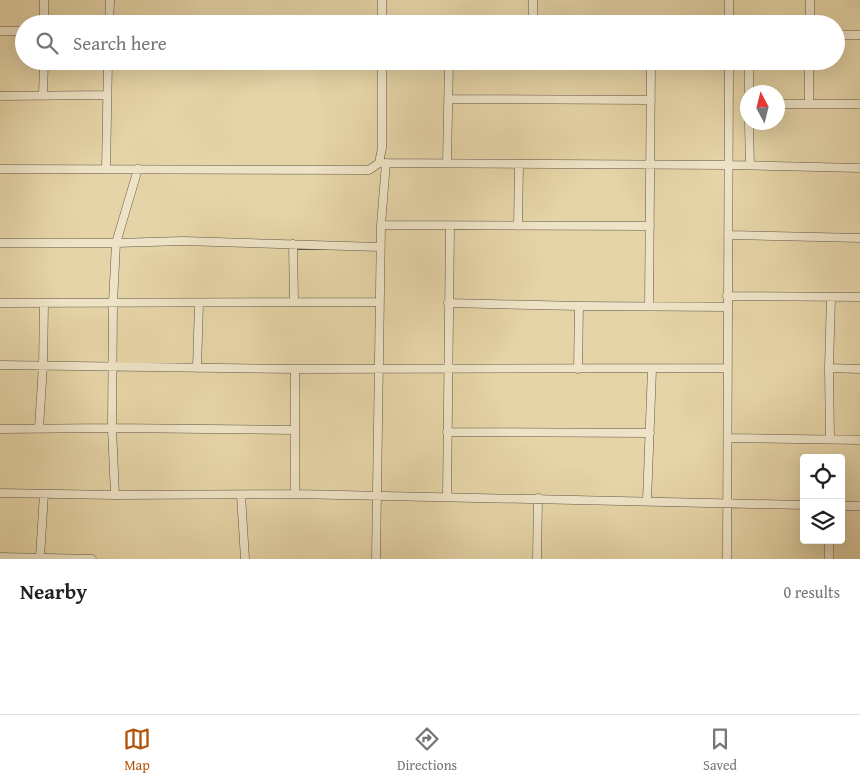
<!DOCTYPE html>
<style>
body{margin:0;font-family:"Gentium Book Plus",serif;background:#f6f6f6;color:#222}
.controls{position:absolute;right:15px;bottom:15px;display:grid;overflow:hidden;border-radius:5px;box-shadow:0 5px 20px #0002}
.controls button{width:45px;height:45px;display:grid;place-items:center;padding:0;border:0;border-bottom:1px solid #e0e0e0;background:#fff;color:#222;font:25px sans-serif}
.compass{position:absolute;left:740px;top:85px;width:45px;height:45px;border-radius:50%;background:#fff;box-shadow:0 5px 20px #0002;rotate:353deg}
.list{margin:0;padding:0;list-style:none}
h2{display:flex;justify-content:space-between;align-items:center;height:65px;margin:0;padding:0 20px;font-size:21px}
h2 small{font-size:16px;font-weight:400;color:#767676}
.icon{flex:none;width:28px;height:28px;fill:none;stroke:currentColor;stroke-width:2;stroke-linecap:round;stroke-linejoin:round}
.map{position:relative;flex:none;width:860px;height:559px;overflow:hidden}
.search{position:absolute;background:#fff;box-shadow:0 5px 20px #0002;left:15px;right:15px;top:15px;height:55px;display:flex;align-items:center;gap:12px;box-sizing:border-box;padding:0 18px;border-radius:28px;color:#767676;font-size:19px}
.sheet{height:155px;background:#fff}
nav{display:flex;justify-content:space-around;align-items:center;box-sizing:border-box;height:70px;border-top:1px solid #e0e0e0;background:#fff;font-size:14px;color:#767676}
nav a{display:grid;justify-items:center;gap:2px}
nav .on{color:#b45309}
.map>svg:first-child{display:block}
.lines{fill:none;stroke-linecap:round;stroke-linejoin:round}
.minor-casing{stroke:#625846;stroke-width:9}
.minor{stroke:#eee3c6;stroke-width:8}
</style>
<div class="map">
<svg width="860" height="559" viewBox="0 0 860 559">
<rect width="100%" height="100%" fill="#e5d4a7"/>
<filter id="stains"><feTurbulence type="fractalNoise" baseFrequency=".004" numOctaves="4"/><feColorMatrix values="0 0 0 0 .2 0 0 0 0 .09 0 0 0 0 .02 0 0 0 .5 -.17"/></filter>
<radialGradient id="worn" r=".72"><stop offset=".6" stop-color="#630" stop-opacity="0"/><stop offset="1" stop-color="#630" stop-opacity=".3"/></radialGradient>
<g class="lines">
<g class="minor-casing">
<path id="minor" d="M44 0V24
M382 0V24
M533 0V24
M109 24 110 0
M729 24V0
M810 24V0
M0 31H24
M836 35H860
M749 92V61
M0 96 107 95
M43 96 44 61
M449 99 651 100
M778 104H860
M809 104V61
M749 122 750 165
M379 163 729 165 860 168
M447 163 449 61
M0 169 369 170 379 163 382 148V61
M106 169 108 61
M381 225 650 226
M518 226 519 164
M728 235 860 238
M0 243H116L183 241 380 247
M293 244 294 302
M727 296 860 297
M0 303 379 302
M448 303 579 306 727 307
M649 306 651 61
M0 365 295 369 728 368
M197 368 199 303
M829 368 860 369
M578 369 579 306
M39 428 43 365 44 304
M0 429 112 428 295 430
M447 432 650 433
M728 438 860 440
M830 439 829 368 831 297
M0 493 115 495 295 494 804 505
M295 494V369
M115 495 112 428 113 303 116 243 138 169
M241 495 245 559
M447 497 450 226
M647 501 652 369
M841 506H860
M0 557 92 559
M40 557 44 494
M376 559 381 225 386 163
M537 559 538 498
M727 559 729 61
M829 559V540"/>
</g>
<use href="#minor" class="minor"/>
</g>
<rect width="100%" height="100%" filter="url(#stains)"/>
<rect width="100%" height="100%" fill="url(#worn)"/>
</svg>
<div class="controls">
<button><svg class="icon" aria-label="locate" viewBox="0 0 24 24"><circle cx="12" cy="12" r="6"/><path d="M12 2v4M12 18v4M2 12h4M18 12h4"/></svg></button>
<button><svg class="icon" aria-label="layers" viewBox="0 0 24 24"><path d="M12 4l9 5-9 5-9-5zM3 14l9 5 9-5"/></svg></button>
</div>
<svg class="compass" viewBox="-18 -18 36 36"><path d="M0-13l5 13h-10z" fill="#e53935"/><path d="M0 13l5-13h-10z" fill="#767676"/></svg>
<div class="search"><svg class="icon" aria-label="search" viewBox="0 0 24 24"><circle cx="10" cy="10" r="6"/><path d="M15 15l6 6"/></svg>Search here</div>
</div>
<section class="sheet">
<h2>Nearby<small>0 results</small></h2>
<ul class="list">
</ul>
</section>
<nav>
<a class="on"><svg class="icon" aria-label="map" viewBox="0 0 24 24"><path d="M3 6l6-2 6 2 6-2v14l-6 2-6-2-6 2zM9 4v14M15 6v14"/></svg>Map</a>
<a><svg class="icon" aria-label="directions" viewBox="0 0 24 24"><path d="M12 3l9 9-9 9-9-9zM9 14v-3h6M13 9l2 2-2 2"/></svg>Directions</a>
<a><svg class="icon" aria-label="saved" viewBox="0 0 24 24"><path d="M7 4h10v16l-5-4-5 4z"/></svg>Saved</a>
</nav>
